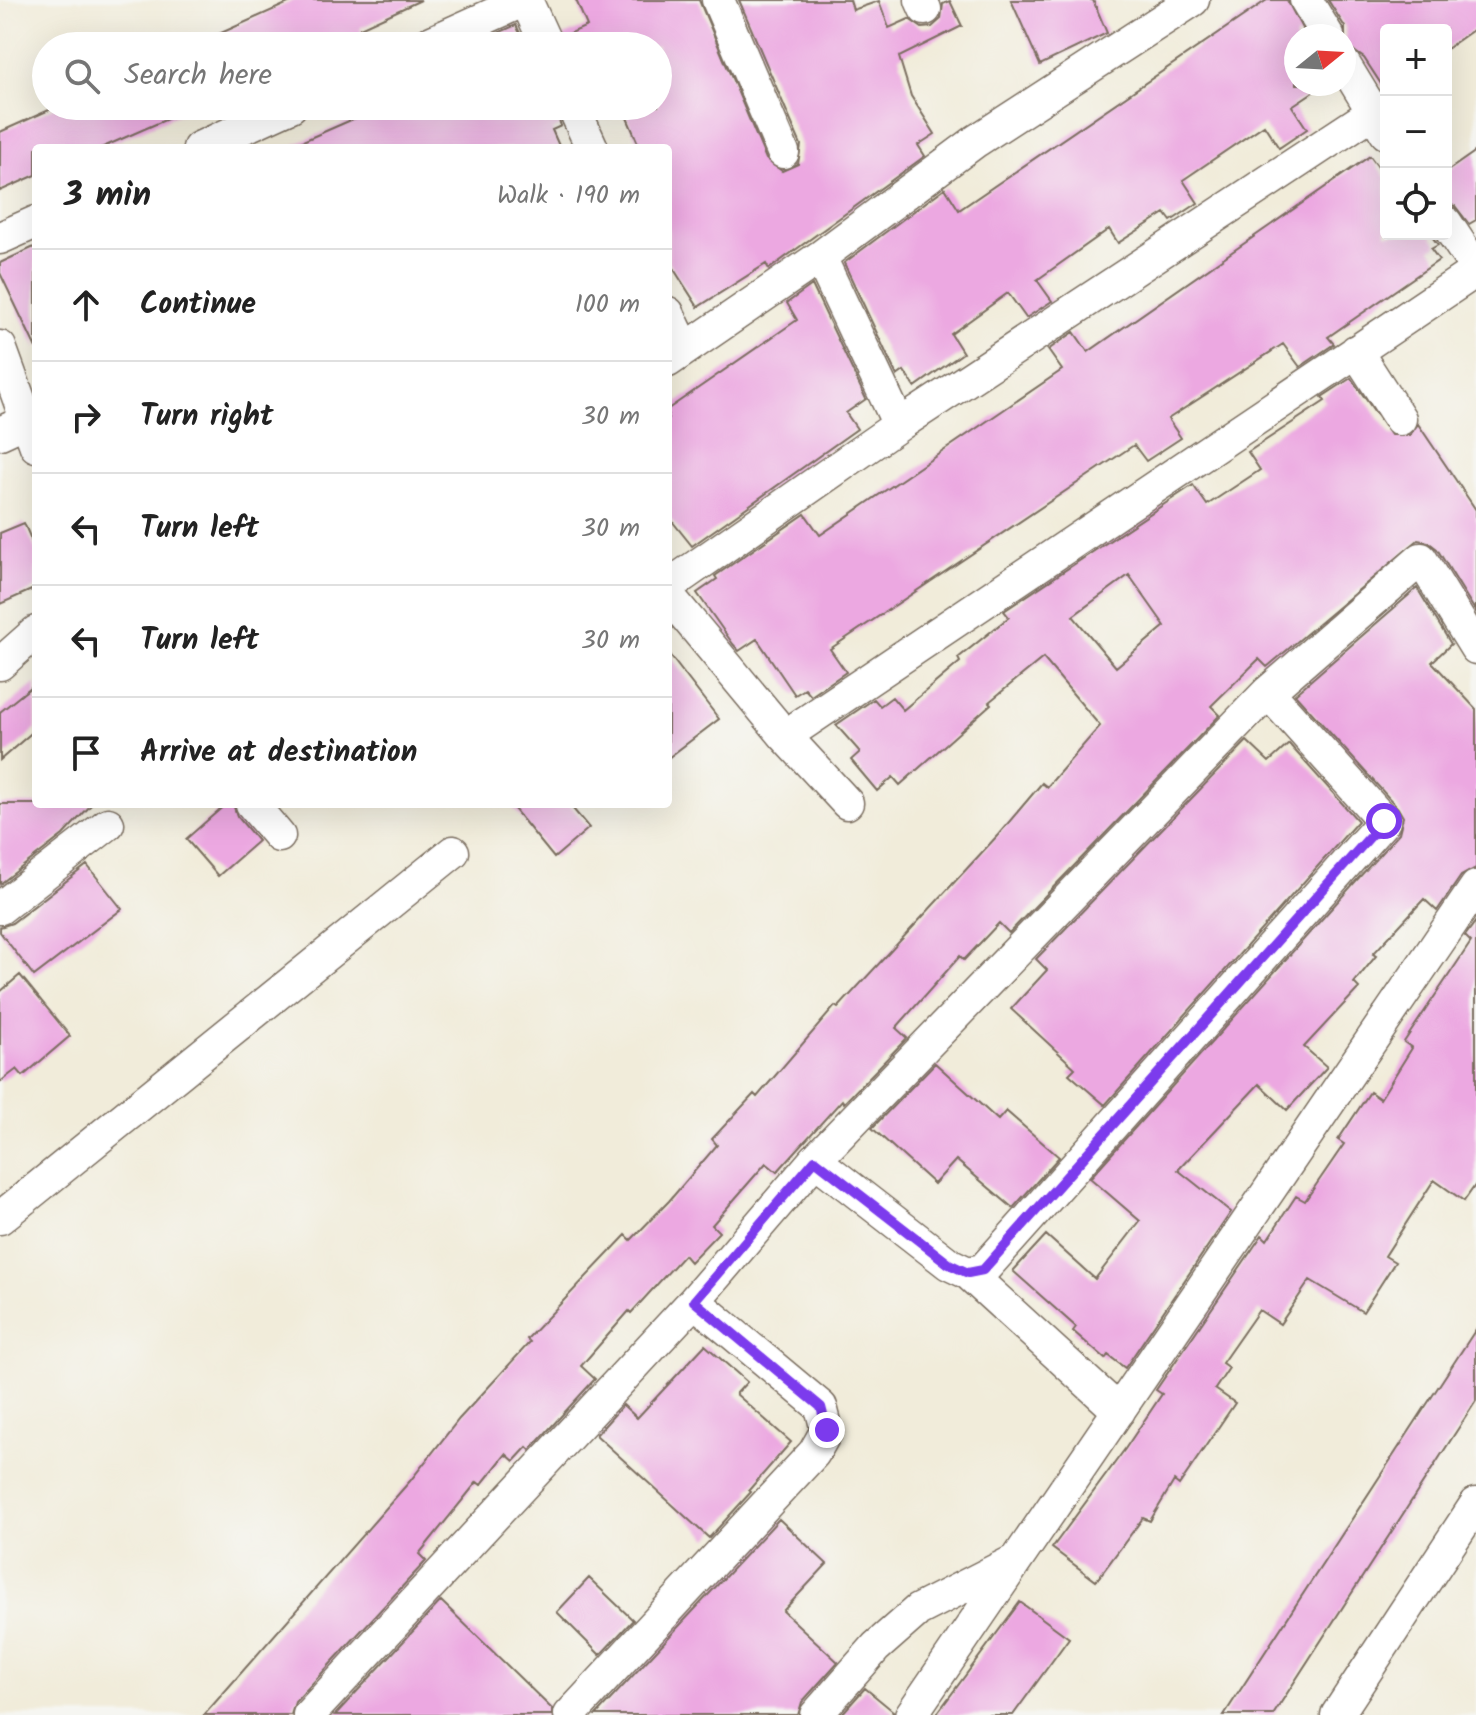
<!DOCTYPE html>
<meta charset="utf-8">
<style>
body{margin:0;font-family:Kalam,sans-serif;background:#f6f6f6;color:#222}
.controls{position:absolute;right:24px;top:24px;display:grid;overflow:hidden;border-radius:8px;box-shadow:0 8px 32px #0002}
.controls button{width:72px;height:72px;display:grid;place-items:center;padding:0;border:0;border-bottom:2px solid #e0e0e0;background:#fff;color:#222;font:40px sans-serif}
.compass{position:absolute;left:1284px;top:24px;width:72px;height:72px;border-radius:50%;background:#fff;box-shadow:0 8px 32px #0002;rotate:72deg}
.stop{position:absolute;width:24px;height:24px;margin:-18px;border:6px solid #7c3aed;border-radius:50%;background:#fff}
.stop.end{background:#7c3aed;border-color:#fff;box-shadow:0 2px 8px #0008}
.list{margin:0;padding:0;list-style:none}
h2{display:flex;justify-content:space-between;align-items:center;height:104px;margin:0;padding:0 32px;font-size:34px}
h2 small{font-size:26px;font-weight:400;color:#767676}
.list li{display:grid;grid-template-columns:52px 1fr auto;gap:24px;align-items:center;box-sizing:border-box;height:112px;padding:0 32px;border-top:2px solid #e0e0e0}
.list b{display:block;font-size:30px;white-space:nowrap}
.list em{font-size:26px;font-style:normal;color:#767676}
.icon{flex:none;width:44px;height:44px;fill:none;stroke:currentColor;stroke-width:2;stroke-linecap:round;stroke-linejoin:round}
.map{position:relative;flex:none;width:1476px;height:1715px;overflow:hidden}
.search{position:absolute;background:#fff;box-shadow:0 8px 32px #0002;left:32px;top:32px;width:640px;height:88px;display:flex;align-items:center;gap:20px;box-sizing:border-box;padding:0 28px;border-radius:44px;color:#767676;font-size:30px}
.panel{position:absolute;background:#fff;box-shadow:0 8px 32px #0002;left:32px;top:144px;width:640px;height:664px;border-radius:8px}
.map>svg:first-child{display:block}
.building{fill:#eca8e1;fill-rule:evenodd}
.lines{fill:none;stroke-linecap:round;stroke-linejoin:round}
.minor-casing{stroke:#7b6e60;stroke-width:35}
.minor{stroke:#fff;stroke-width:32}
.route{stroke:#7c3aed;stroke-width:10}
</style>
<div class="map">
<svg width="1476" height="1715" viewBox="0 0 1476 1715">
<rect width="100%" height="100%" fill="#f6f6f2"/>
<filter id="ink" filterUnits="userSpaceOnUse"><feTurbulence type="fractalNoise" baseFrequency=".0125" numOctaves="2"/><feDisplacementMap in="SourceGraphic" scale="16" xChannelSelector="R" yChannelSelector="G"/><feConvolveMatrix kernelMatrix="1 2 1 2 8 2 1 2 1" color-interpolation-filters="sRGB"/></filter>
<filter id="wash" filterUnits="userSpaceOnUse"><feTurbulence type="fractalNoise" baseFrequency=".006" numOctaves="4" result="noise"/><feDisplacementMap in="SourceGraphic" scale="32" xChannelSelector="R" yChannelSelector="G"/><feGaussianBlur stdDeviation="1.8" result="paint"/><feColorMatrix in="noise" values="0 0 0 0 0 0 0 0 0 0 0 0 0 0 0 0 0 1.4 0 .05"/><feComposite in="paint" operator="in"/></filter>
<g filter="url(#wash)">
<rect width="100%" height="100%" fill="#f1ecda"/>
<g id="blocks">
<path class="building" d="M295 0H421L360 28 368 46H192Z
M576 0H699L766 159 782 171 798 164 801 145 739 0H850L853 10 879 1 889 28 909 19 922 28 932 27 941 19 943 4 950 1 962 26 899 57 911 96 935 134 918 145 925 156 769 269 766 264 698 307 668 260V148H640L622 106H658V46H566L564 36 587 26Z
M1011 0H1093L1107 33 1040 65Z
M1267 0H1287L1306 36H1296V84H1325L1292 106 1307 129 1279 148 1264 125 1183 180 1198 203 1171 221 1165 213 1118 243 1109 229 1037 280 1052 301 1026 318 1008 293 951 334 963 353 915 387 904 371 897 376 844 263 945 188 959 210Z
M1328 0H1476V28L1446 49V30H1386L1385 90 1364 58 1345 45V27Z
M516 25 526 46H483L480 41Z
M58 106H197L101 148H36V175L0 191V132Z
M383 106H554L561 126 552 130 560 148H287Z
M1476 151V220L1469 224 1455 206 1446 204V172Z
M1370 156 1386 178V234H1430L1438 245 1431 249 1439 260 1328 337 1334 344 1300 367 1283 344 1168 419 1181 438 1146 461 1134 445 830 649 846 672 811 696 805 689 795 695 757 639 739 651 733 644 697 593 717 579 715 576 805 514 820 535 1062 370 1048 350 1074 332 1088 352Z
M36 246V348L0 273V263Z
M812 285 866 399 846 413 857 429 692 546 668 516V409L797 320 787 303Z
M1351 378 1391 435H1410L1418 424 1476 510V612L1437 549 1428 542 1418 540 1267 667 1259 659 1211 706 1220 715 1009 933 999 923 964 960 960 956 896 1028 907 1038 844 1103 842 1100 777 1172 766 1163 712 1225 719 1232 690 1262 684 1255 631 1313 629 1311 581 1366 595 1379 530 1450 527 1447 514 1461 506 1454 481 1485 477 1482 419 1554 426 1561 295 1702 291 1715H204L410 1481 459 1419 530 1342 527 1339 626 1235 631 1240 669 1201 717 1145 712 1139 754 1094 757 1097 835 1006 838 1008 998 835 1042 783 1047 787 1100 726 1043 658 989 702 991 704 900 785 893 777 877 791 851 760 860 752 836 725 874 699 880 706 892 697 903 710 960 662 958 658 1009 617 1004 611 1193 485 1207 505 1260 470 1248 452 1325 401 1322 397ZM1129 575 1165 626 1116 667 1073 616Z
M24 523 36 551V588L0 604V533Z
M1417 588 1451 644 1432 662 1476 709V868L1461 876 1437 911 1424 899 1373 954 1376 956 1354 983 1359 988 1304 1047 1327 1067 1287 1110 1259 1084 1178 1170 1231 1212 1125 1368 1108 1355 1105 1359 1073 1331 1076 1327 1013 1271 1046 1235 1095 1279 1140 1221 1090 1178 1399 833 1403 817 1398 808 1295 694Z
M668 653 719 719 668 758Z
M36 683V729L0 760V712Z
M1247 741 1269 762 1289 744 1358 821 1105 1105 1069 1074 1075 1068 1011 1009 1047 970 1036 959Z
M0 804H92L63 835 0 884Z
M226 804H233L237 816 258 841 218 876 186 839Z
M510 804H569L589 828 554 858Z
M87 865 122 909 34 976 0 932V927L12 923Z
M1476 921V1184L1464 1201 1434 1180 1385 1256 1395 1262 1363 1312 1310 1280 1280 1324 1259 1310 1222 1363 1229 1368 1215 1389 1235 1403 1179 1485 1174 1481 1150 1521 1143 1518 1096 1581 1052 1548 1125 1449 1162 1394 1156 1390 1262 1235 1267 1240 1296 1196 1305 1201 1344 1144 1338 1140 1370 1092 1380 1099 1412 1048 1404 1042 1471 942 1465 936Z
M20 975 70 1036 23 1076 17 1069 0 1082V992Z
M935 1063 998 1120 1006 1111 1059 1157 1013 1208 956 1160 934 1184 872 1128Z
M1476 1329V1401L1273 1715H1224Z
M705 1345 747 1382 736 1394 791 1442 749 1490 751 1492 709 1538 596 1435 623 1405 637 1418Z
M779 1519 827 1564 783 1611 838 1662 802 1702 798 1715H596Z
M589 1578 633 1620 600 1655 557 1612Z
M441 1601 552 1709V1715H335Z
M1020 1602 1069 1638 1013 1715H936Z
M865 1688 893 1711 892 1715H841Z"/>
</g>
</g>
<g filter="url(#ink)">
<use href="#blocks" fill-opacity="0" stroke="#7b6e60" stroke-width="2"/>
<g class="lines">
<g class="minor-casing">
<path id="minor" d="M526 0 547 46
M718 0 783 152
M921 0 925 9
M1306 0 1328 36
M423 46 525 0
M1344 64 1386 133
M573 106 592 148
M199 148 291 106
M1446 223 1476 268
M0 238 36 222
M820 257 899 425
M668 313 685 349
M0 347 36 446
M1356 351 1400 419
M668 361 820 257 976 141 1193 0
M0 433 26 421
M668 586 899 425 1372 113
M668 595 785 736 847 803
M0 664 36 632
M785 736 1476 271
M252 804 279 836
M0 908 108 824
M815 1160 949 1264 968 1273 983 1270 1384 821 1268 692
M0 1218 453 852
M968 1273 1119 1411
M309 1715 694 1301 815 1160 1268 692 1421 559 1476 648
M570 1715 814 1453 827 1430 821 1407 694 1301
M816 1715 876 1647 918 1610 1016 1560
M911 1715 1476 887
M1337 1715 1476 1504"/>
</g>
<use href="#minor" class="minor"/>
</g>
</g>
<g class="lines" filter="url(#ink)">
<path class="route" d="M827 1430 821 1407 694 1301 815 1160 949 1264 968 1273 983 1270 1384 821"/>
</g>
</svg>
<div class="controls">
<button>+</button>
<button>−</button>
<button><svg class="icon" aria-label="locate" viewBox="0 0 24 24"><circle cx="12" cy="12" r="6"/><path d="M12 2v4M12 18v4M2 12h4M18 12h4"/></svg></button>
</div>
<svg class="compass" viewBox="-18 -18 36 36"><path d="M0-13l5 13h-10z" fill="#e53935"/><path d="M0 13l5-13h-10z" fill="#767676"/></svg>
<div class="stop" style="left:1384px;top:821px"></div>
<div class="stop end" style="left:827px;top:1430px"></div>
<div class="search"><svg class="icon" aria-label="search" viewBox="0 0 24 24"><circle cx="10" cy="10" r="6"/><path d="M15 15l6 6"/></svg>Search here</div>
<section class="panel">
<h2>3 min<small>Walk · 190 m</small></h2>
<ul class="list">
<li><svg class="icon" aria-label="ahead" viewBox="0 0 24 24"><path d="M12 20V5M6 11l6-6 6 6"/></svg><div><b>Continue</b></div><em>100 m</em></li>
<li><svg class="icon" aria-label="right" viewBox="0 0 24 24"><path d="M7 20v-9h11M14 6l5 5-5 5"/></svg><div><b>Turn right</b></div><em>30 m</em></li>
<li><svg class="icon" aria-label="left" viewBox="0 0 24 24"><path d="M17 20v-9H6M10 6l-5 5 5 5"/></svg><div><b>Turn left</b></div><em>30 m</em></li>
<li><svg class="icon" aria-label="left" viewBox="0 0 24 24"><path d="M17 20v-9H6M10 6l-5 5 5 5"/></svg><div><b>Turn left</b></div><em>30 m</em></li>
<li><svg class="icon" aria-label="arrive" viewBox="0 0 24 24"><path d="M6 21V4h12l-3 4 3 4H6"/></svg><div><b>Arrive at destination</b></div></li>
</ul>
</section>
</div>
